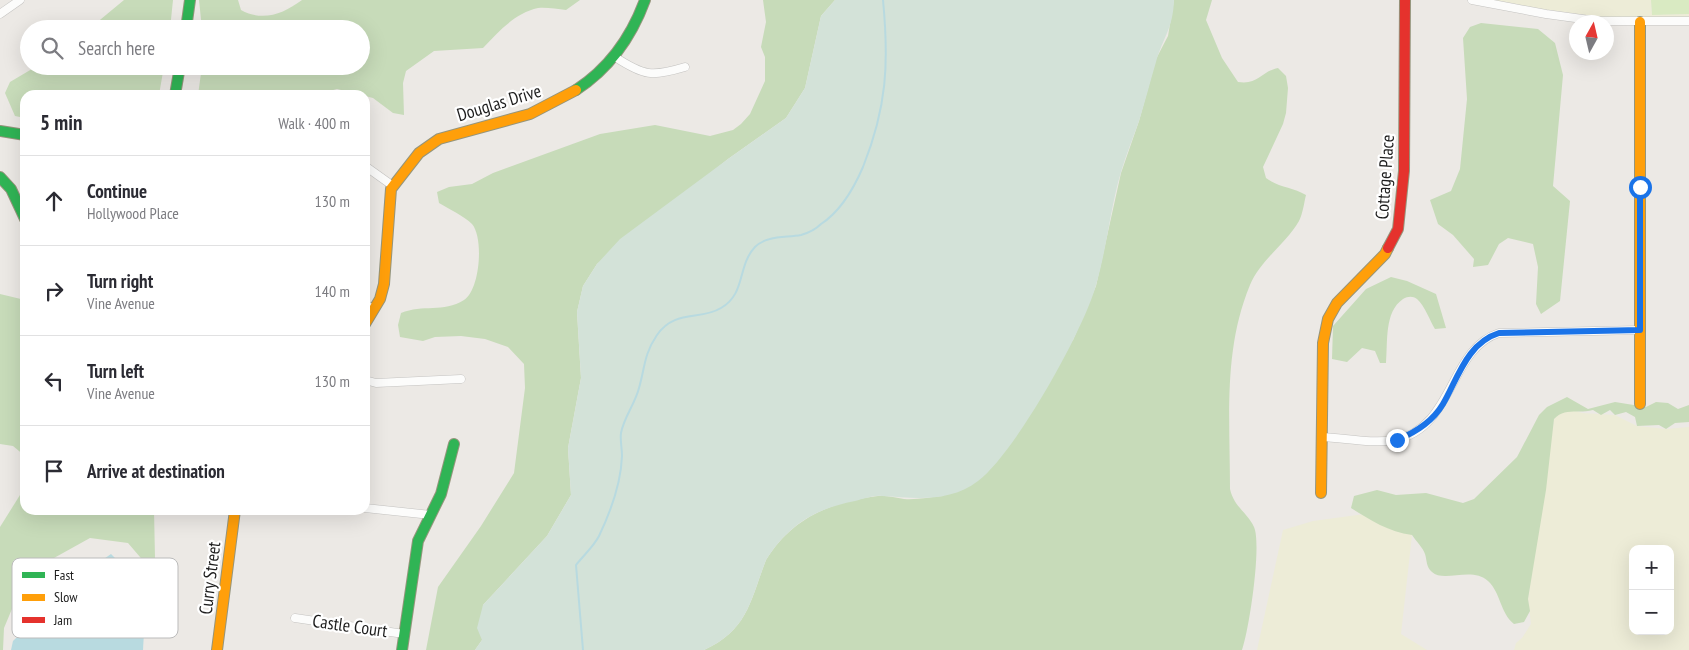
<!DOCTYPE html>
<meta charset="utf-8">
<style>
body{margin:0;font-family:"PT Sans Narrow",sans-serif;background:#f7f7f7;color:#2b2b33}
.controls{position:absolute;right:15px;bottom:15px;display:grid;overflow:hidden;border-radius:10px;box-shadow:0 5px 20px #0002}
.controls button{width:45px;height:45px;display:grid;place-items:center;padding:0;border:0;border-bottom:1px solid #e1e1e2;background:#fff;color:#2b2b33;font:25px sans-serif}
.compass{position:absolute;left:1569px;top:15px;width:45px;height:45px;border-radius:50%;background:#fff;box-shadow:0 5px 20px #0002;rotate:8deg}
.stop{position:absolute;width:15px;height:15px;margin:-11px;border:4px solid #1a73e8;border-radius:50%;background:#fff}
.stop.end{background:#1a73e8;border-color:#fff;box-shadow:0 1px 5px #0008}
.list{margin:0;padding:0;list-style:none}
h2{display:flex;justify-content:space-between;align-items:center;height:65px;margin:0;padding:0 20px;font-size:21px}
h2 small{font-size:16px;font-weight:400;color:#7c7c81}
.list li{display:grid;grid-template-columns:32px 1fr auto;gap:15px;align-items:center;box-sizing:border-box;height:90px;padding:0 20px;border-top:1px solid #e1e1e2}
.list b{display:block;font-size:19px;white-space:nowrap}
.list p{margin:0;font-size:16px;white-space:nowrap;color:#7c7c81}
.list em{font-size:16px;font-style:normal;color:#7c7c81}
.icon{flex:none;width:28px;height:28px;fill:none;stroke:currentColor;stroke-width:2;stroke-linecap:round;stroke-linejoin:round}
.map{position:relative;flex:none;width:1689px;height:650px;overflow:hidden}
.search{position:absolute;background:#fff;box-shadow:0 5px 20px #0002;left:20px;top:20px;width:350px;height:55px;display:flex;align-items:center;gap:12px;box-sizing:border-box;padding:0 18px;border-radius:28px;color:#7c7c81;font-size:19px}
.panel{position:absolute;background:#fff;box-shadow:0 5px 20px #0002;left:20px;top:90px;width:350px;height:425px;border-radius:15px}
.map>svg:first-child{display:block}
.farmland{fill:#edecd7;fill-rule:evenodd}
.grass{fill:#d9eac2}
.forest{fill:#c7dbb9}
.wetland{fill:#d3e2d8}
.water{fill:#b8dae0}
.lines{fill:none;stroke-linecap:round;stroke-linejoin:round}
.stream{stroke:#b8dae0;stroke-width:2}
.street-casing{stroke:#c4c3c1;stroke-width:9}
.fast-casing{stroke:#95957c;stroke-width:12}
.slow-casing{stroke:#95957c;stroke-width:12}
.jam-casing{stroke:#95957c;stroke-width:12}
.street{stroke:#fcfcfb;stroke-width:8}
.fast{stroke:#30b455;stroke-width:10}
.slow{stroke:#ff9f0a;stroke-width:10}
.jam{stroke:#e5322d;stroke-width:10}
.route{stroke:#1a73e8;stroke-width:6}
.labels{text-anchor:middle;stroke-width:4.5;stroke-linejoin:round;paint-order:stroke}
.street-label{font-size:18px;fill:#1d1d1d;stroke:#fff}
.key{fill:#fff;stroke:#bbb;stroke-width:1}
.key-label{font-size:14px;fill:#1d1d1d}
</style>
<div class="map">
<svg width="1689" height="650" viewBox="0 0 1689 650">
<rect width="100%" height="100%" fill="#ece9e5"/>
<path class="farmland" d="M1470 0H1651L1652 15 1689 14V19L1640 22Z
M1573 410 1582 413 1615 415 1637 426 1666 429 1689 427V650H1514L1516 643 1522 638 1531 624 1528 599 1554 419 1559 413ZM1633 549H1670V631H1633Z
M1372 513 1412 535 1401 634 1427 650H1257L1283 530 1313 521Z"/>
<path class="grass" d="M1651 0H1689V14L1652 15Z"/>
<path class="forest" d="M124 0H173L170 29H89Z
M199 0H238L241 10C263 22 283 14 302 0H580L566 10C557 9 546 7 538 8 515 13 498 32 483 48L434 51 406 71 403 83 404 115 393 113 373 98 337 89 315 95H198L202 66H361V29H202Z
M763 0H835L821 16 805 88 786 118 728 159 597 264 583 286 577 312 581 378 568 448 571 495 547 536 483 605 482 640 475 650H426L438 587 481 526 514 473 525 388 524 364 508 347 485 339 461 336 435 337 423 341 400 337 398 325 401 313C423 304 443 313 464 300 480 290 484 238 472 224 464 216 449 209 439 203L437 192 449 187 472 184 493 173 600 134 655 125 710 136 733 130 741 124 750 114 765 81V57L761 47 766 22Z
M1174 0H1212L1206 20 1222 58 1238 82C1259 85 1260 72 1278 68L1286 76 1288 88 1286 113 1283 124 1263 167 1266 178C1279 188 1293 187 1306 195 1304 203 1303 213 1299 221 1286 244 1261 259 1250 285 1223 350 1230 419 1230 489 1234 507 1247 512 1254 527 1262 545 1249 631 1242 650H704C748 630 750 601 766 560 792 518 830 502 878 496 886 495 896 498 904 499 917 500 930 497 943 496L1073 340 1096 286 1121 173 1139 121 1156 59 1168 36Z
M1481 23 1538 29 1555 43 1563 75 1553 186 1570 201 1560 301 1541 314 1536 304 1538 267 1533 244 1508 238 1499 244 1488 265 1473 267 1474 259 1453 235 1438 224 1430 200 1451 191 1460 169 1467 99 1463 38 1470 27Z
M37 66H164L159 95H25V118L15 116 5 93 10 82Z
M1391 277 1407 281 1436 294 1446 328 1435 329C1430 321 1425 306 1417 299 1413 296 1408 296 1403 299 1384 312 1388 342 1386 363H1380L1375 351 1362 348 1347 362 1332 359 1333 326 1366 289Z
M0 294 25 300V456L13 446 0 444Z
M1567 397 1588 409 1615 402 1646 407 1656 402 1668 403 1678 409 1689 405V422L1675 423 1666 429 1659 425 1637 426 1635 417 1626 412 1615 415 1610 410 1601 415 1593 410C1579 414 1565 407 1554 419L1546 490 1528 599 1530 611 1524 622 1514 624C1500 613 1501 593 1488 581 1472 566 1444 583 1432 572 1426 567 1427 560 1425 554 1423 548 1416 541 1412 535 1389 532 1370 520 1351 508L1354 496 1377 490 1396 495 1426 493 1463 503 1474 499 1517 457 1539 415 1547 407Z
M25 487V510H154L155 558 146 564 128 543 90 538 27 573 4 628 3 650H0V527Z"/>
<path class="wetland" d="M835 0H1174C1173 29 1163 37 1156 62 1150 82 1145 102 1139 121 1133 138 1126 155 1121 172 1110 209 1107 248 1096 285 1084 330 1015 453 978 481 949 503 915 498 882 496 873 495 864 499 855 501 815 509 789 524 766 560 750 601 748 630 704 650H475L482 640 477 628 483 605 547 536 571 495 568 448 581 378 577 312 583 286 597 264 620 239 728 159 786 118 805 88 821 16Z"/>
<path class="water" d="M111 554 131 574 146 595 143 650H11L13 641 82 574Z"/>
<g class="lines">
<path class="stream" d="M583 650 576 565C583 556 594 546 599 536 610 513 621 482 622 456 622 448 620 441 621 433 624 417 635 404 639 388 645 367 644 354 657 335 675 309 700 321 721 308 746 294 737 266 755 247 767 235 786 238 801 235 808 233 816 229 821 224 841 211 854 188 863 167 887 107 889 63 883 0"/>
<g class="street-casing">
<path id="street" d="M1472 0 1546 14 1597 21H1689
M0 14 20 0
M615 57C644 76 652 77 685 67
M365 166 393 186
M365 305 374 309
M365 380 376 383 461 379
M1322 437C1345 438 1372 444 1395 440 1454 428 1449 349 1499 333L1640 330
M365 508 431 515
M295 618 404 634"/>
</g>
<g class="fast-casing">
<path id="fast" d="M186 29 190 0
M576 90C610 68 631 38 645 0
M175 95 180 66
M0 131 25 135
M0 177 11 189 25 219
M402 650 418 541 441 494 454 444"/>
</g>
<g class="slow-casing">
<path id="slow" d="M1640 22V404
M365 324 380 299 384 284 391 189 419 153 439 139 530 114 576 90
M1321 493 1323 343 1328 319 1337 303 1385 254 1388 248
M217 650 235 510"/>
</g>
<g class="jam-casing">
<path id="jam" d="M1388 248 1398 229 1404 171 1405 0"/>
</g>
<use href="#street" class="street"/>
<use href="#fast" class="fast"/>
<use href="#slow" class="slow"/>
<use href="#jam" class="jam"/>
</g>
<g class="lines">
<path class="route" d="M1397 440C1414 433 1433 421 1443 404 1458 378 1467 343 1499 333L1640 330V187"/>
</g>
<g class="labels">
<g class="street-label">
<text transform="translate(499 103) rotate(-17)" y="6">Douglas Drive</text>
<text transform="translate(1385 177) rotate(-86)" y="6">Cottage Place</text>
<text transform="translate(210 578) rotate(-83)" y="6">Curry Street</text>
<text transform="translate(350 626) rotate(8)" y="6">Castle Court</text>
</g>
</g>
<rect x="12" y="558" width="166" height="80" rx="8" class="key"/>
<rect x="22" y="572" width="23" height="6" fill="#30b455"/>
<rect x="22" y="594" width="23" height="7" fill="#ff9f0a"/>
<rect x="22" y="617" width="23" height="6" fill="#e5322d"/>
<g class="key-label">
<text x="54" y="580">Fast</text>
<text x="54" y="602">Slow</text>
<text x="54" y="625">Jam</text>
</g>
</svg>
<div class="controls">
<button>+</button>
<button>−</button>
</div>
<svg class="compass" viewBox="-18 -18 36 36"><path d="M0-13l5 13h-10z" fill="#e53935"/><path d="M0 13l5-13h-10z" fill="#7c7c81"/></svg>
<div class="stop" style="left:1640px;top:187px"></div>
<div class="stop end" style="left:1397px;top:440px"></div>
<div class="search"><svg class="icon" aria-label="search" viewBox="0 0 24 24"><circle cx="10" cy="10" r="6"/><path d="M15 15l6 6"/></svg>Search here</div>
<section class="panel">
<h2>5 min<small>Walk · 400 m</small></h2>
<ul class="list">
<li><svg class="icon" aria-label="ahead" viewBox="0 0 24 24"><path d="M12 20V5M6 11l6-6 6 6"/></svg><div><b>Continue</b><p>Hollywood Place</p></div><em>130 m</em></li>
<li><svg class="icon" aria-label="right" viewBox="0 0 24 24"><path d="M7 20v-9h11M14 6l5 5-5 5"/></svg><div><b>Turn right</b><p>Vine Avenue</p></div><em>140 m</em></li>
<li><svg class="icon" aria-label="left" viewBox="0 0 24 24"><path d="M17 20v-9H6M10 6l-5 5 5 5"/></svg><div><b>Turn left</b><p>Vine Avenue</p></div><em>130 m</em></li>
<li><svg class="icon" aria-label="arrive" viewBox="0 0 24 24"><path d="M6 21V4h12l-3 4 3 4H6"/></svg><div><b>Arrive at destination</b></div></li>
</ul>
</section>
</div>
